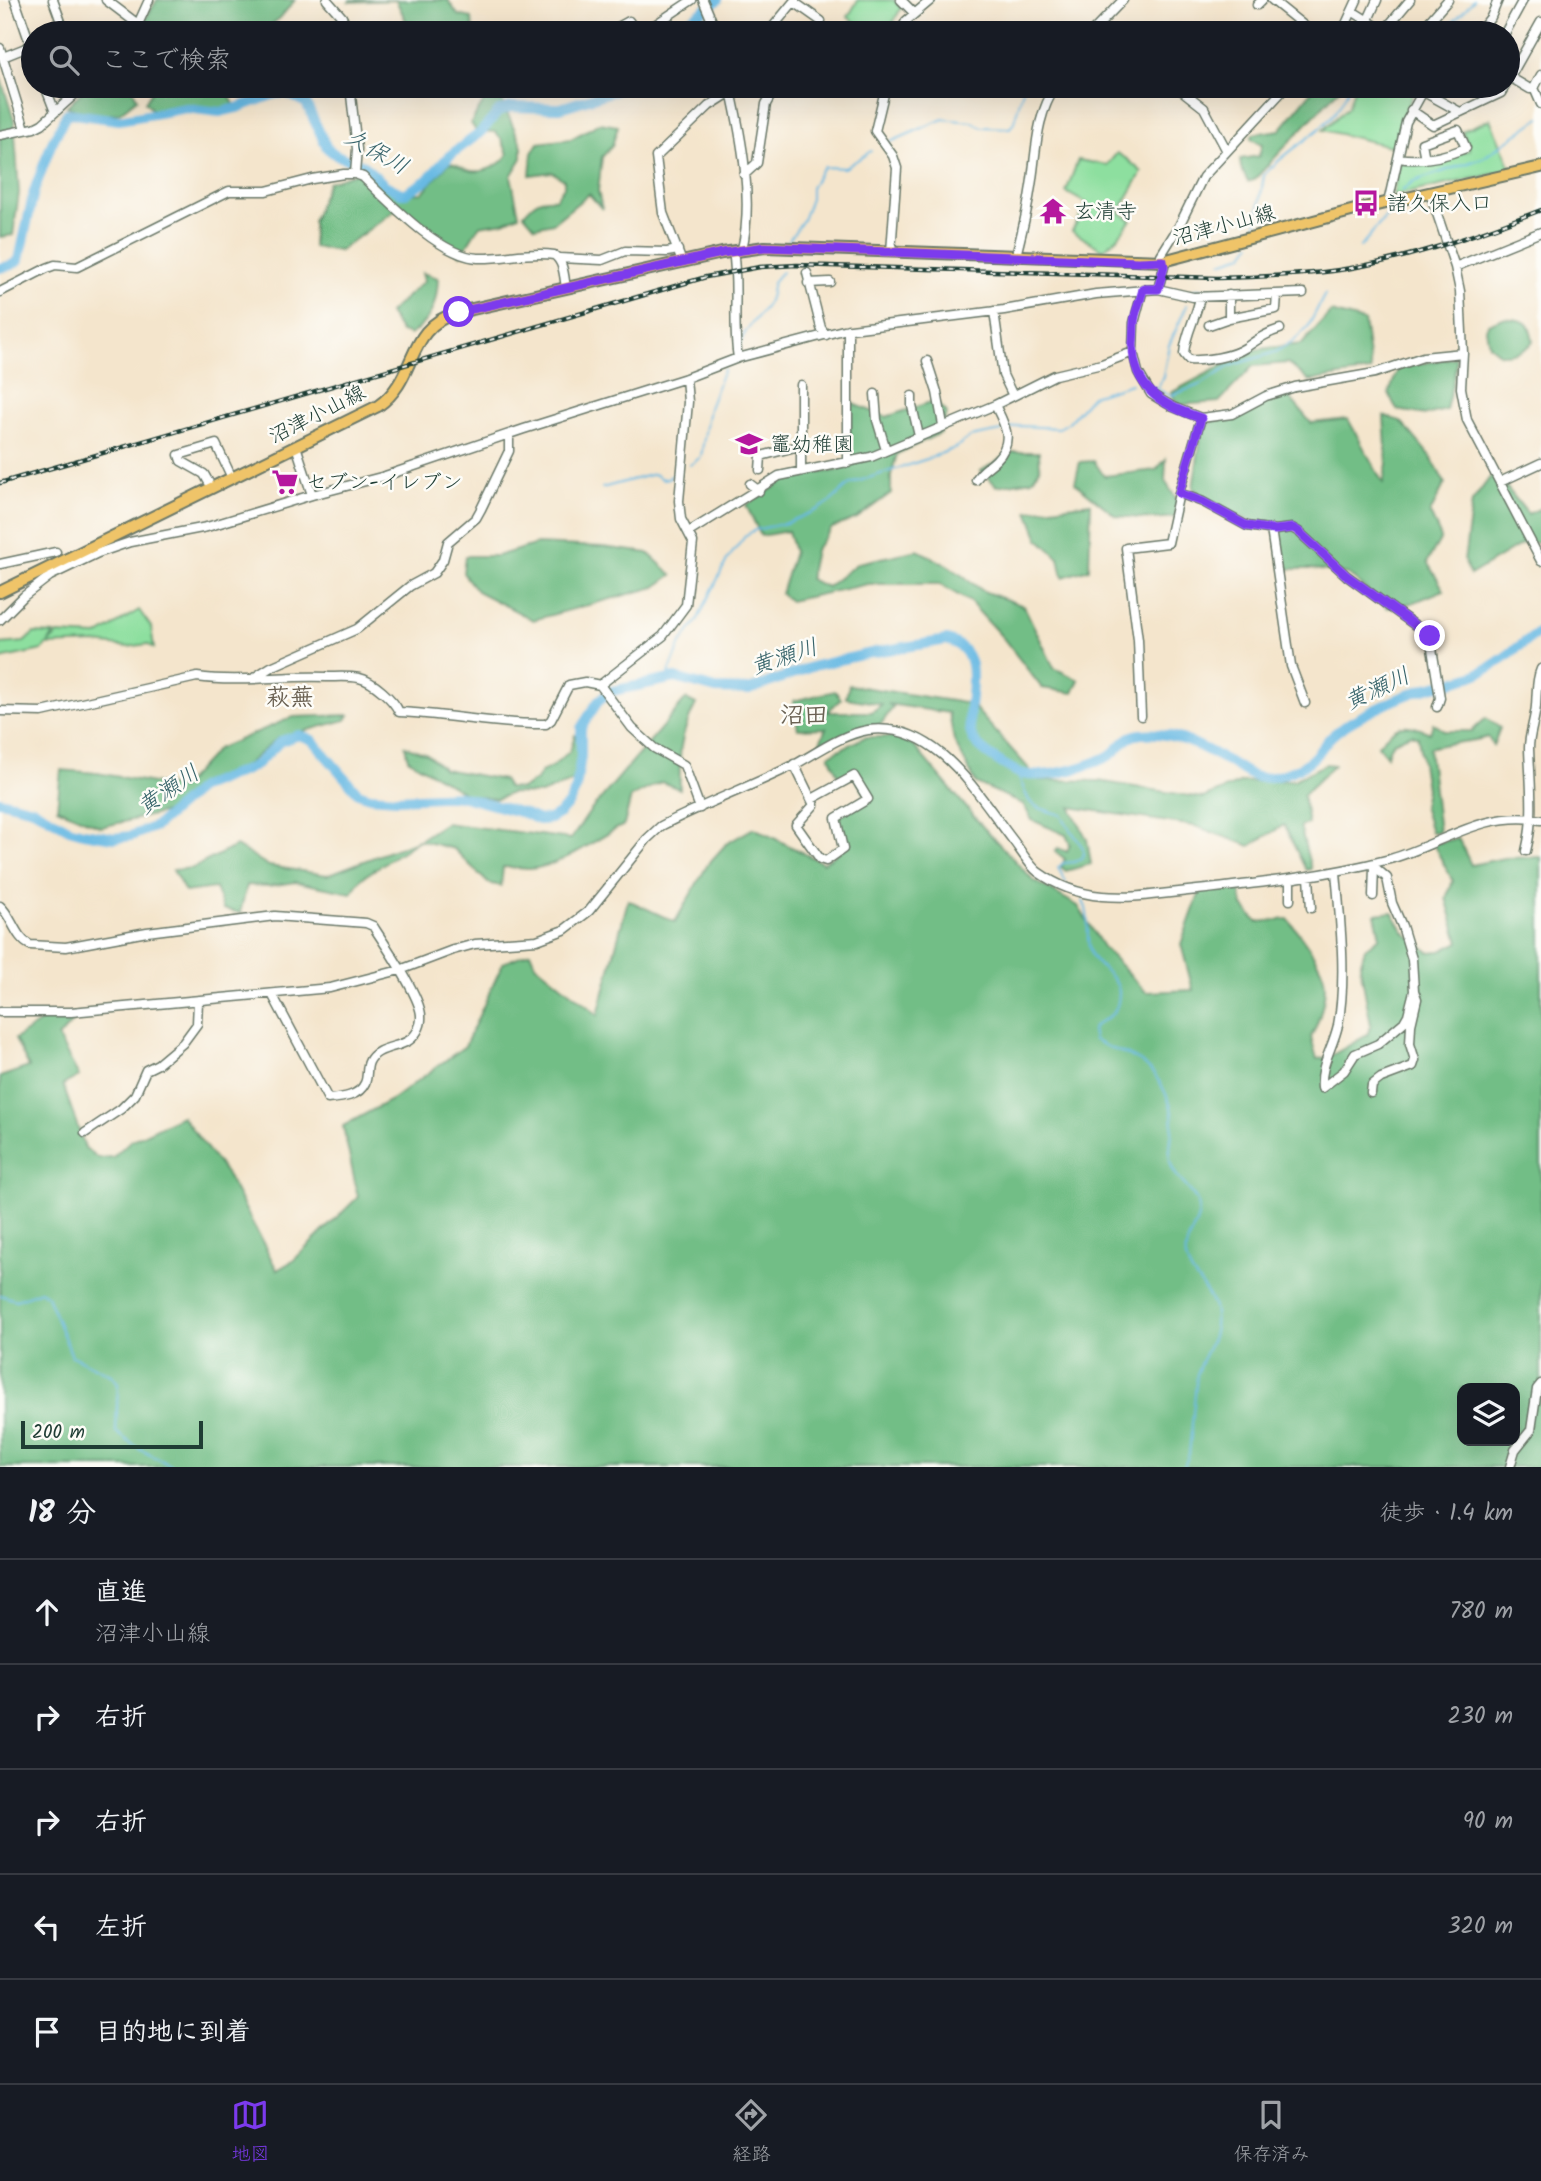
<!DOCTYPE html>
<html lang="ja">
<meta charset="utf-8">
<style>
body{margin:0;font-family:Kalam,"Klee One",sans-serif;background:#20242c;color:#f1f3f6}
.controls{position:absolute;right:21px;bottom:21px;display:grid;overflow:hidden;border-radius:14px;box-shadow:0 7px 28px #0002}
.controls button{width:63px;height:63px;display:grid;place-items:center;padding:0;border:0;border-bottom:2px solid #363941;background:#171b24;color:#f1f3f6;font:35px sans-serif}
.scale{position:absolute;left:21px;bottom:18px;width:182px;box-sizing:border-box;padding-left:7px;border:4px solid #1f3d34;border-top:0;font-size:19px;line-height:24px;white-space:nowrap;color:#1f3d34;-webkit-text-stroke:5px #fdfcf7;paint-order:stroke}
.stop{position:absolute;width:21px;height:21px;margin:-16px;border:5px solid #7c3aed;border-radius:50%;background:#fff}
.stop.end{background:#7c3aed;border-color:#fff;box-shadow:0 2px 7px #0008}
.list{margin:0;padding:0;list-style:none}
h2{display:flex;justify-content:space-between;align-items:center;height:91px;margin:0;padding:0 28px;font-size:30px}
h2 small{font-size:23px;font-weight:400;color:#9ea1a6}
.list li{display:grid;grid-template-columns:46px 1fr auto;gap:21px;align-items:center;box-sizing:border-box;height:105px;padding:0 28px;border-top:2px solid #363941}
.list b{display:block;font-size:26px;white-space:nowrap}
.list p{margin:0;font-size:23px;white-space:nowrap;color:#9ea1a6}
.list em{font-size:23px;font-style:normal;color:#9ea1a6}
.icon{flex:none;width:38px;height:38px;fill:none;stroke:currentColor;stroke-width:2;stroke-linecap:round;stroke-linejoin:round}
.map{position:relative;flex:none;width:1541px;height:1467px;overflow:hidden}
.search{position:absolute;background:#171b24;box-shadow:0 7px 28px #0002;left:21px;right:21px;top:21px;height:77px;display:flex;align-items:center;gap:18px;box-sizing:border-box;padding:0 24px;border-radius:38px;color:#9ea1a6;font-size:26px}
.sheet{height:616px;background:#171b24}
nav{display:flex;justify-content:space-around;align-items:center;box-sizing:border-box;height:98px;border-top:2px solid #363941;background:#171b24;font-size:19px;color:#9ea1a6}
nav a{display:grid;justify-items:center;gap:4px}
nav .on{color:#7c3aed}
.map>svg:first-child{display:block}
.green{fill:#8ddf9f;stroke:#568e6a;stroke-width:2}
.forest{fill:#72be86;stroke:#487e5d;stroke-width:2;fill-rule:evenodd}
.lines{fill:none;stroke-linecap:round;stroke-linejoin:round}
.stream{stroke:#68b9e3;stroke-width:2}
.river{stroke:#68b9e3;stroke-width:10}
.minor-casing{stroke:#6a7869;stroke-width:11}
.major-casing{stroke:#6a7869;stroke-width:14}
.minor{stroke:#fff;stroke-width:8}
.major{stroke:#efc469;stroke-width:10}
.rail-casing{stroke:#1f3d34;stroke-width:4.5}
.rail{stroke:#fdfcf7;stroke-width:2;stroke-dasharray:5;stroke-linecap:butt}
.route{stroke:#7c3aed;stroke-width:9}
.labels{text-anchor:middle;stroke-width:5;stroke-linejoin:round;paint-order:stroke}
.poi-label{font-size:21px;fill:#1f3d34;stroke:#fdfcf7;text-anchor:start}
.street-label{font-size:21px;fill:#1f3d34;stroke:#fdfcf7}
.water-label{font-size:23px;font-style:italic;fill:#356269;stroke:#fdfcf7}
.quarter-label{font-size:24px;font-weight:bold;fill:#6b6253;stroke:#fdfcf7}
</style>
<div class="map">
<svg width="1541" height="1467" viewBox="0 0 1541 1467">
<rect width="100%" height="100%" fill="#fdfcf7"/>
<filter id="ink" filterUnits="userSpaceOnUse"><feTurbulence type="fractalNoise" baseFrequency=".0143" numOctaves="2"/><feDisplacementMap in="SourceGraphic" scale="14" xChannelSelector="R" yChannelSelector="G"/><feConvolveMatrix kernelMatrix="1 2 1 2 8 2 1 2 1" color-interpolation-filters="sRGB"/></filter>
<filter id="wash" filterUnits="userSpaceOnUse"><feTurbulence type="fractalNoise" baseFrequency=".00686" numOctaves="4" result="noise"/><feDisplacementMap in="SourceGraphic" scale="28" xChannelSelector="R" yChannelSelector="G"/><feGaussianBlur stdDeviation="1.57" result="paint"/><feColorMatrix in="noise" values="0 0 0 0 0 0 0 0 0 0 0 0 0 0 0 0 0 1.4 0 .05"/><feComposite in="paint" operator="in"/></filter>
<g filter="url(#wash)">
<rect width="100%" height="100%" fill="#f4e5cc"/>
<path class="green" d="M858 0H894L901 8 888 32 870 33 848 17Z
M1355 86H1416L1402 120 1394 147 1323 130 1348 107Z
M1490 119 1512 170 1393 196 1399 163 1447 158 1470 150 1462 131Z
M1117 153 1127 159 1142 172 1119 212 1131 220 1118 237 1103 250 1072 231 1087 204 1066 192 1078 160 1107 165Z
M139 610 151 627 154 648 147 644 128 647 96 643 46 645 42 650 0 659V644L24 642 34 633 54 634 48 643 58 634 97 636Z"/>
<path class="forest" d="M157 0H295L280 18 260 33H137Z
M350 0H448L458 15 472 18 473 32 400 33 407 23 396 0 349 2Z
M0 76 14 120 19 193 13 235 0 237Z
M88 86H131L137 99 119 113 90 118 67 106Z
M155 86H224L234 104 227 110 153 111 145 102Z
M1319 86H1342L1254 180 1248 182 1241 168 1240 159 1259 156 1262 144 1251 139 1253 134 1280 130 1311 92Z
M484 101H502L522 146V158L511 176 519 215 504 222 479 226 461 255 397 209 339 251 313 247V221L328 182 362 171 405 194 422 193 449 163C459 163 463 170 472 171 484 173 502 165 508 154L502 140 495 132 476 131 471 123Z
M600 123 618 126 612 146 602 157 598 191 602 209 589 194 553 223 535 227 524 214C534 202 539 198 555 199L564 187V180L552 172 530 175 532 153 538 143 571 139Z
M422 273 438 278C437 304 432 319 410 335L401 332 389 313 424 281Z
M1331 312 1364 321 1371 371 1309 381 1288 363 1253 366 1219 402 1178 405 1171 393 1251 350 1302 344Z
M1503 318C1523 320 1530 319 1533 341 1525 352 1514 354 1500 354L1489 345 1486 329 1488 324Z
M1456 357C1457 374 1449 393 1446 410L1426 415 1397 410 1389 394 1398 368Z
M1286 393 1311 423 1348 419 1383 483 1387 464 1384 416 1401 421 1430 456 1445 483 1430 513 1441 538 1427 562 1444 590 1412 603 1388 608 1348 574 1313 569H1283L1275 530 1218 508 1193 488 1202 430 1212 421 1233 417 1268 399Z
M934 401 947 413 940 433 897 454 891 475V493L857 518 832 528 815 550 809 579 827 587 858 563 918 550 949 566 983 591 1024 606 1054 668 1079 680 1073 693 1042 688 1003 638 970 602 939 584H868L790 601 781 594 794 552 788 531 761 536 746 505 794 475 836 471 850 463 849 402 886 417Z
M1012 452H1039L1040 468 1032 480 997 486 981 471Z
M1166 459 1165 481 1177 500 1175 517 1153 519 1116 516 1075 483 1080 462 1094 461 1104 476 1156 470Z
M1494 472 1528 514 1541 508V543L1525 542 1470 575 1464 561 1472 502Z
M1091 503 1089 569 1063 577 1059 558 1039 539 1028 511Z
M537 544 603 547 648 553 672 575 655 587 533 620 477 591 463 573 465 556H497Z
M849 685 971 704 1039 780 1098 781 1203 798 1242 782 1294 780 1326 764 1334 765 1303 795 1308 824 1300 826 1311 869 1306 870 1284 825 1250 846 1195 826 1070 807 1087 839 1091 864 1066 871 1061 867 1065 859 1055 851 1058 848 1067 852 1070 844 1066 835 1032 820 1023 804 976 783 954 741 949 713 888 704 893 707 881 724 872 730 818 747 826 728 798 729 793 701 835 691 841 699 827 712H872L882 704 846 698Z
M686 699 696 704C679 737 679 752 680 789L661 782 631 797 624 825C595 839 563 866 530 869 522 869 512 867 503 867L501 886 488 883 454 849 419 840 362 878 351 893 296 882 269 886 247 885 240 913 223 909 215 888 185 892 173 870 193 868 236 846 269 866 327 875 419 840 445 823 571 839 591 810Z
M349 715 346 720 278 738 245 766 208 784 175 810 101 827 57 808 61 770 97 773 181 788 217 749 293 717Z
M1486 718 1500 728 1493 746 1488 737C1469 743 1449 742 1429 748L1439 832H1431L1423 806 1426 789 1418 737 1412 734C1399 739 1390 741 1387 756L1378 745C1397 723 1404 721 1430 733L1433 723 1445 731H1472Z
M575 735 581 737 580 760 576 780 541 794 511 793 497 799 488 798 468 795 408 759 405 746 427 754 444 769 503 780 508 788 521 789 536 780 541 772 553 766 570 751Z
M865 737H896L913 745 983 827 1033 880 1078 906 1103 947 1146 992 1193 990 1181 944 1201 889 1240 890 1243 906 1257 922 1288 919C1300 935 1316 955 1323 974 1329 991 1319 1022 1311 1037L1317 1059 1327 1058 1367 1035 1371 1025 1360 966 1365 948 1380 937 1375 914 1392 912 1405 933 1429 952 1441 951 1459 942 1446 898 1453 881 1433 844 1458 838 1471 865 1504 858 1541 857V1467H0V1077L29 1067 15 1039 45 1019 79 1014 58 1038 79 1076 63 1085 85 1148 98 1158 113 1157 130 1141 182 1116 228 1176 277 1270 294 1260 358 1197 343 1126 393 1099 465 1046 503 963 530 952 535 964 598 1015 628 900 675 922 708 864 726 844 754 828 823 863 843 849 836 818 868 799 854 776 841 782 829 755ZM1462 1388H1515V1441H1462Z"/>
<g class="lines">
<path class="stream" d="M1034 33 1037 25
M1443 33 1474 0
M888 143 943 119 972 122 982 127 1010 128 1014 122 1024 86
M1402 191 1412 182 1483 158 1540 118
M1255 232 1264 175C1292 143 1335 130 1349 86
M789 240 803 220 811 199V188L821 170 824 167 845 168 871 151
M1360 247 1389 213
M1221 262 1243 255 1251 244
M1190 291C1198 286 1209 293 1217 288
M741 344C742 331 758 318 766 306 777 289 764 289 782 272
M1152 386 1170 396 1202 384 1230 366 1276 352 1294 340 1308 327 1325 294
M1157 389 1163 376 1169 345 1187 305
M1007 429 1020 426 1059 428 1068 423 1092 396 1131 384
M690 465 701 457 709 408 724 369
M602 488 654 474 662 479 668 478 676 473
M667 678 681 643 697 621 727 560 746 535 755 530 786 523 817 510 830 502 850 484 927 459 955 448 970 437 1002 431
M1017 773C1033 808 1023 803 1061 815L1083 848V857L1075 862 1063 863 1058 868 1066 882
M1083 901C1092 917 1084 937 1091 954 1097 968 1119 977 1119 993 1118 1023 1100 1015 1092 1030L1094 1040C1112 1051 1136 1054 1150 1070 1160 1080 1170 1099 1172 1113 1175 1129 1168 1145 1170 1161 1174 1182 1199 1191 1199 1211 1198 1227 1183 1241 1186 1258 1190 1279 1213 1291 1215 1314 1218 1341 1202 1352 1197 1374L1189 1454 1184 1467
M0 1295 16 1300 41 1291 47 1296 72 1356 111 1375 118 1383 116 1432 139 1449 174 1467"/>
<path class="river" d="M677 33 686 23 718 0
M0 268 12 265 19 260 34 191 51 145 67 113 119 120 186 108 220 112 237 108 275 94 286 93 306 103 327 148 336 155 363 165 385 185 401 193H406L427 180 449 156 480 133 499 111 511 107 560 108 630 86
M0 801 33 809 69 829 83 833 114 838 131 836 156 826 201 787 246 770 257 764 281 741 299 735 312 740 358 793 370 797 397 799 460 796 523 813 539 820 550 819 560 813 569 803 576 789 581 756V728L599 700 612 691 675 678 716 689 749 690 814 666 875 652 947 640C993 653 959 711 973 739 979 750 1004 765 1015 771 1036 783 1087 767 1107 757 1121 750 1122 736 1141 734 1174 730 1204 748 1231 763 1241 769 1252 778 1264 778 1279 777 1303 769 1313 758 1321 751 1325 741 1334 734 1351 719 1401 696 1424 689 1441 684 1458 682 1475 675 1499 665 1518 645 1541 631"/>
</g>
</g>
<g filter="url(#ink)">
<g class="lines">
<g class="minor-casing">
<path id="minor" d="M15 0 33 52
M53 0 65 33
M106 0 139 25
M327 0 342 17 350 33
M703 0 717 33
M901 0 914 13
M1272 0 1313 33
M794 2 821 21
M1257 5 1262 0
M1352 11 1384 31 1410 0
M1368 20 1377 0
M134 33 149 0
M607 33 629 21 637 33
M647 33 653 26 692 0
M768 33 795 0
M900 33 906 21 931 0
M1091 33 1123 0
M1338 33 1346 24 1357 0
M1419 33 1448 0
M1478 33 1491 17 1498 0
M1505 33 1523 0
M0 48 25 129
M3 57 33 45
M1508 76 1530 89 1534 88 1541 104
M1508 81 1541 22
M45 86 55 112
M350 86 357 149 355 174
M498 86H500
M538 86 543 91 560 86
M730 86C741 135 754 200 742 249
M886 86 875 131 893 156 897 168 891 252
M1176 86 1204 108 1227 151
M1468 86 1489 98
M1534 88 1541 75
M1422 91 1460 112
M1190 97 1196 86
M1411 110 1433 125 1501 93 1505 86
M0 135 34 128 42 124 84 86
M1398 158C1421 162 1444 157 1466 148L1458 130 1422 143 1425 159
M744 175 757 163 766 104 776 86
M1430 193 1455 267 1460 291 1463 353 1461 388 1467 420 1541 561
M1388 203 1406 122 1426 86
M733 251C739 287 732 323 738 358
M1016 256C1021 235 1027 213 1030 192 1037 154 1034 119 1056 86
M559 258 602 260 625 251 667 252 678 250
M682 262 663 213 656 157 709 106 731 92
M1455 267 1541 232
M807 273 821 328 826 335
M808 283 830 282
M1143 289 1134 323 1133 352 1138 372 1151 394 1173 407 1201 418 1232 414 1266 396 1295 387 1375 373 1423 357 1463 353
M1158 289 1193 297 1303 293
M0 292 47 268 55 265 77 267 229 191H266L312 179 344 174H355L363 177C389 202 440 256 478 258 503 259 529 251 554 255 564 262 564 276 566 288
M1229 295V318L1276 309 1277 294
M1200 297C1197 316 1185 334 1184 354L1189 360C1206 361 1231 357 1245 348 1257 340 1266 333 1280 329
M994 311 1003 375 1013 396
M1209 325 1229 318
M848 329V463
M927 361 937 392 943 425
M875 394 877 420 886 450
M912 396V406L919 436
M296 446 312 495
M760 470 761 456 799 446
M801 471V385
M976 480C981 470 988 468 996 460 1015 441 1005 425 995 405
M1500 482 1541 463
M750 484 759 491
M212 488 204 474 181 461 179 455 216 444 232 478
M1179 493 1203 502 1247 526 1275 530 1292 528 1299 532 1347 576 1430 636 1440 698 1437 707
M1271 529 1291 666 1305 703
M689 532 779 476 871 457 995 405 1055 375 1102 364 1133 352
M0 564 56 552
M0 620 24 596 50 576 98 553 130 542 207 527 312 495 385 476 524 429 686 378 738 358 843 330 1004 310 1096 294 1158 289 1164 267 1161 255 1179 226 1203 177 1287 86
M255 677 271 667 357 629 410 586 434 573 443 560 448 542 476 518 481 509 509 451V435
M600 685 663 636 686 605 693 542 681 519 679 501 688 402 686 378
M0 711 42 712 197 677C240 683 283 675 327 677 337 677 349 676 359 678 373 681 394 700 399 712 449 714 496 725 546 724L551 720 569 685 585 682 600 685 632 728 654 748 684 765 700 808
M1141 716 1138 640 1126 548 1168 543 1179 493 1201 418
M794 764 814 805 796 825 820 859 826 861 843 849 836 818 868 799 854 776 812 799
M1526 851C1535 816 1530 784 1529 748 1529 734 1535 720 1536 706 1537 693 1536 680 1541 669
M1336 872C1340 919 1347 978 1338 1025 1333 1048 1320 1064 1322 1088L1344 1071 1355 1054 1378 1044 1404 1022 1408 1015 1414 991
M1309 877 1311 908
M1373 896 1374 867
M1290 900V880
M0 906C12 916 15 938 30 945L66 947 147 932 275 916 366 923 373 926C384 943 421 997 421 1016 422 1026 415 1038 406 1042 394 1048 375 1048 369 1062 366 1068 368 1077 365 1083 359 1097 340 1098 328 1099L272 994
M0 1012H71L330 988 400 970 453 950 475 944 537 940 564 930 589 911 647 839 661 826C705 803 752 786 796 764 818 752 842 734 868 730 936 721 976 792 1012 839 1020 849 1028 864 1038 872 1056 885 1079 894 1102 896 1133 899 1166 893 1197 890 1262 883 1326 876 1390 859 1443 844 1482 810 1541 820
M1371 1093 1372 1085 1381 1078 1413 1066 1415 1060 1410 1044 1411 1025 1417 999 1414 991 1412 959 1402 926 1392 903 1387 878 1371 864
M85 1133 121 1109 135 1095 146 1070 158 1064 183 1043 197 1024 198 1001
M1510 1467 1515 1450 1531 1430 1537 1389 1541 1384"/>
</g>
<g class="major-casing">
<path id="major" d="M0 592 378 406C419 378 404 327 459 312L722 253 765 247 1163 261 1355 210 1541 167"/>
</g>
<use href="#minor" class="minor"/>
<use href="#major" class="major"/>
<g class="rail-casing">
<path id="rail" d="M0 483 706 277 760 267 797 265 1217 278C1253 277 1288 276 1324 272 1399 263 1471 237 1541 210"/>
</g>
<use href="#rail" class="rail"/>
</g>
</g>
<g class="lines" filter="url(#ink)">
<path class="route" d="M459 312 722 253 765 247 1138 262 1163 261 1164 267 1158 289H1143C1141 299 1137 307 1135 316 1133 324 1134 334 1133 343 1132 388 1162 406 1201 418L1179 493 1203 502 1247 526 1275 530 1293 528 1298 531 1347 576 1430 636"/>
</g>
<defs>
<g id="bus-bare" transform="scale(2.1)"><path d="M-5-6H5V4H4V6H2V4H-2V6H-4V4H-5ZM-3.5-4V0h7V-4ZM-3.5 1.2v1.5H-2V1.2ZM2 1.2v1.5H3.5V1.2Z" fill="#b5179e" stroke="#fdfcf7" stroke-width="2.5" paint-order="stroke"/></g>
<g id="temple-bare" transform="scale(2.1)"><path d="M0-6L5-2H3V0L6.5 2.5H4V6H1.5V3h-3V6H-4V2.5H-6.5L-3 0V-2H-5Z" fill="#b5179e" stroke="#fdfcf7" stroke-width="2.5" paint-order="stroke"/></g>
<g id="school-bare" transform="scale(2.1)"><path d="M0-5L7-2L0 1L-7-2ZM-4 1L0 2.5L4 1V4Q0 6-4 4Z" fill="#b5179e" stroke="#fdfcf7" stroke-width="2.5" paint-order="stroke"/></g>
<g id="supermarket-bare" transform="scale(2.1)"><path d="M-6-5.5h2.5l.6 2H6L4.5 2H-2.5L-4.4-4H-6ZM-1.5 3.2a1.3 1.3 0 1 0 .1 0ZM3 3.2a1.3 1.3 0 1 0 .1 0Z" fill="#b5179e" stroke="#fdfcf7" stroke-width="2.5" paint-order="stroke"/></g>
</defs>
<g fill-rule="evenodd">
<use href="#bus-bare" x="1366" y="203"/>
<use href="#temple-bare" x="1053" y="211"/>
<use href="#school-bare" x="749" y="444"/>
<use href="#supermarket-bare" x="285" y="482"/>
</g>
<g class="labels">
<g class="poi-label">
<text x="1387" y="210">諸久保入口</text>
<text x="1074" y="218">玄清寺</text>
<text x="770" y="451">竈幼稚園</text>
<text x="306" y="489">セブン-イレブン</text>
</g>
<g class="street-label">
<text transform="translate(1224 225) rotate(-15)" y="7">沼津小山線</text>
<text transform="translate(317 414) rotate(-27)" y="7">沼津小山線</text>
</g>
<g class="water-label">
<text transform="translate(377 151) rotate(30)" y="8">久保川</text>
<text transform="translate(784 656) rotate(-18)" y="8">黄瀬川</text>
<text transform="translate(1377 688) rotate(-25)" y="8">黄瀬川</text>
<text transform="translate(168 789) rotate(-34)" y="8">黄瀬川</text>
</g>
<g class="quarter-label">
<text x="290" y="705">萩蕪</text>
<text x="804" y="723">沼田</text>
</g>
</g>
</svg>
<div class="controls">
<button><svg class="icon" aria-label="layers" viewBox="0 0 24 24"><path d="M12 4l9 5-9 5-9-5zM3 14l9 5 9-5"/></svg></button>
</div>
<div class="scale">200 m</div>
<div class="stop" style="left:459px;top:312px"></div>
<div class="stop end" style="left:1430px;top:636px"></div>
<div class="search"><svg class="icon" aria-label="search" viewBox="0 0 24 24"><circle cx="10" cy="10" r="6"/><path d="M15 15l6 6"/></svg>ここで検索</div>
</div>
<section class="sheet">
<h2>18 分<small>徒歩 · 1.4 km</small></h2>
<ul class="list">
<li><svg class="icon" aria-label="ahead" viewBox="0 0 24 24"><path d="M12 20V5M6 11l6-6 6 6"/></svg><div><b>直進</b><p>沼津小山線</p></div><em>780 m</em></li>
<li><svg class="icon" aria-label="right" viewBox="0 0 24 24"><path d="M7 20v-9h11M14 6l5 5-5 5"/></svg><div><b>右折</b></div><em>230 m</em></li>
<li><svg class="icon" aria-label="right" viewBox="0 0 24 24"><path d="M7 20v-9h11M14 6l5 5-5 5"/></svg><div><b>右折</b></div><em>90 m</em></li>
<li><svg class="icon" aria-label="left" viewBox="0 0 24 24"><path d="M17 20v-9H6M10 6l-5 5 5 5"/></svg><div><b>左折</b></div><em>320 m</em></li>
<li><svg class="icon" aria-label="arrive" viewBox="0 0 24 24"><path d="M6 21V4h12l-3 4 3 4H6"/></svg><div><b>目的地に到着</b></div></li>
</ul>
</section>
<nav>
<a class="on"><svg class="icon" aria-label="map" viewBox="0 0 24 24"><path d="M3 6l6-2 6 2 6-2v14l-6 2-6-2-6 2zM9 4v14M15 6v14"/></svg>地図</a>
<a><svg class="icon" aria-label="directions" viewBox="0 0 24 24"><path d="M12 3l9 9-9 9-9-9zM9 14v-3h6M13 9l2 2-2 2"/></svg>経路</a>
<a><svg class="icon" aria-label="saved" viewBox="0 0 24 24"><path d="M7 4h10v16l-5-4-5 4z"/></svg>保存済み</a>
</nav>
